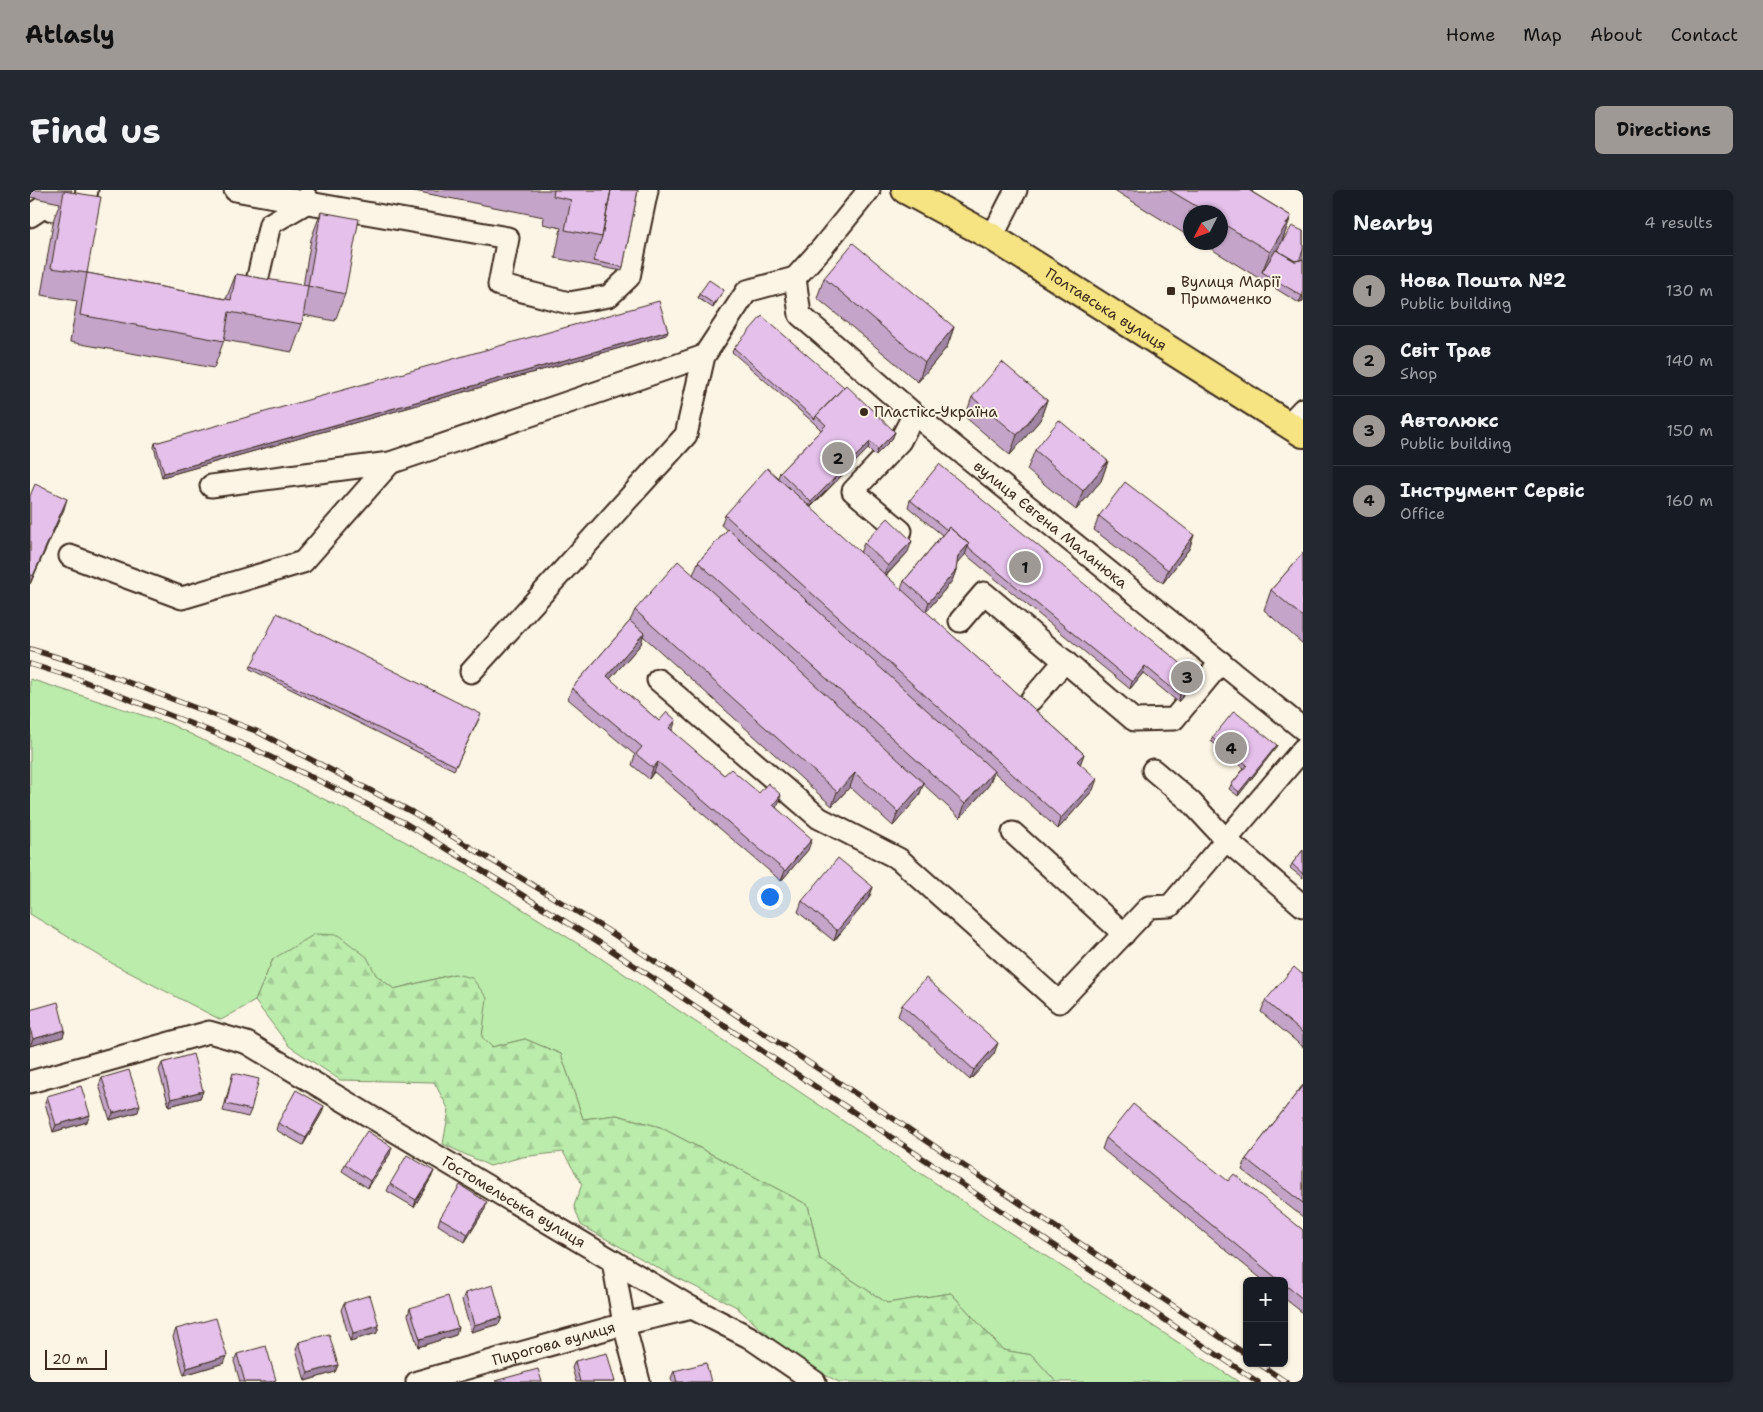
<!DOCTYPE html>
<meta charset="utf-8">
<style>
body{margin:0;font-family:"Shantell Sans",sans-serif;background:#242831;color:#f1f3f6}
.controls{position:absolute;right:15px;bottom:15px;display:grid;overflow:hidden;border-radius:8px;box-shadow:0 1px 4px #0004}
.controls button{width:45px;height:45px;display:grid;place-items:center;padding:0;border:0;border-bottom:1px solid #363941;background:#171b24;color:#f1f3f6;font:25px sans-serif}
.compass{position:absolute;left:1153px;top:15px;width:45px;height:45px;border-radius:50%;background:#171b24;box-shadow:0 1px 4px #0004;rotate:228deg}
.scale{position:absolute;left:15px;bottom:12px;width:62px;box-sizing:border-box;padding-left:5px;border:2px solid #3b2a1e;border-top:0;font-size:14px;line-height:18px;white-space:nowrap;color:#3b2a1e;-webkit-text-stroke:4px #fcf5e5;paint-order:stroke}
.you{position:absolute;left:739px;top:706px;width:18px;height:18px;margin:-12px;border:4px solid #fff;border-radius:50%;background:#1a73e8;box-shadow:0 0 0 8px #1a73e833}
.badge{display:grid;place-items:center;width:32px;height:32px;border-radius:50%;background:#9f9995;color:#111;font-size:16px;font-weight:700}
.pin{position:absolute;translate:-50% -50%;border:2px solid #fff;box-shadow:0 1px 5px #0006}
.list{margin:0;padding:0;list-style:none}
h2{display:flex;justify-content:space-between;align-items:center;height:65px;margin:0;padding:0 20px;font-size:21px}
h2 small{font-size:16px;font-weight:400;color:#9ea1a6}
.list li{display:grid;grid-template-columns:32px 1fr auto;gap:15px;align-items:center;box-sizing:border-box;height:70px;padding:0 20px;border-top:1px solid #363941}
.list b{display:block;font-size:19px;white-space:nowrap}
.list p{margin:0;font-size:16px;white-space:nowrap;color:#9ea1a6}
.list em{font-size:16px;font-style:normal;color:#9ea1a6}
.map{position:relative;flex:none;width:1273px;height:1192px;overflow:hidden;border-radius:8px}
header{display:flex;align-items:center;gap:30px;box-sizing:border-box;height:70px;padding:0 25px;background:#9f9995;color:#111}
header strong{font-size:24px}
nav{display:flex;gap:28px;margin-inline-start:auto;font-size:18px}
.intro{display:flex;align-items:center;justify-content:space-between;box-sizing:border-box;height:120px;padding:0 30px}
h1{margin:0;font-size:35px}
.button{padding:12px 22px;border-radius:8px;background:#9f9995;color:#111;font-size:18px;font-weight:700}
main{display:flex;gap:30px;padding:0 30px}
aside{flex:1;background:#171b24;border-radius:8px;box-shadow:0 1px 4px #0004}
.map>svg:first-child{display:block}
.green{fill:#bbecac;stroke:#7b8b65}
.forest{fill:url(#forest-firs);stroke:#7b8b65}
.lines{fill:none;stroke-linecap:round;stroke-linejoin:round}
.minor-casing{stroke:#3b2a1e;stroke-width:25}
.major-casing{stroke:#3b2a1e;stroke-width:30}
.minor{stroke:#fcf5e5;stroke-width:21}
.major{stroke:#f6e381;stroke-width:26}
.rail-casing{stroke:#3b2a1e;stroke-width:5.5}
.rail{stroke:#fcf5e5;stroke-width:4;stroke-dasharray:11;stroke-linecap:butt}
.wall{fill:#c4a5c9;stroke:#3b2a1e}
.shaded-wall{fill:#a086a4;stroke:#3b2a1e}
.building{fill:#e4c0ea;stroke:#3b2a1e}
.poi-dot{fill:#3b2a1e;stroke:#fcf5e5;stroke-width:2}
.labels{text-anchor:middle;stroke-width:4;stroke-linejoin:round;paint-order:stroke}
.poi-label{font-size:15px;fill:#3b2a1e;stroke:#fcf5e5;text-anchor:start}
.street-label{font-size:15px;fill:#3b2a1e;stroke:#fcf5e5}
</style>
<header>
<strong>Atlasly</strong>
<nav><a>Home</a><a>Map</a><a>About</a><a>Contact</a></nav>
</header>
<div class="intro"><h1>Find us</h1><a class="button">Directions</a></div>
<main>
<div class="map">
<svg width="1273" height="1192" viewBox="0 0 1273 1192">
<defs>
<pattern id="forest-firs" width="22" height="20" patternUnits="userSpaceOnUse" patternTransform="scale(1.25)"><rect width="22" height="20" fill="#bbecac"/><path d="M5 1l3.5 6h-7zM16 11l3.5 6h-7z" fill="#a2cb94"/></pattern>
</defs>
<rect width="100%" height="100%" fill="#fcf5e5"/>
<filter id="ink" filterUnits="userSpaceOnUse"><feTurbulence type="fractalNoise" baseFrequency=".02" numOctaves="2"/><feDisplacementMap in="SourceGraphic" scale="10" xChannelSelector="R" yChannelSelector="G"/><feConvolveMatrix kernelMatrix="1 2 1 2 8 2 1 2 1" color-interpolation-filters="sRGB"/></filter>
<g filter="url(#ink)">
<path class="green" d="M0 489 140 534 312 618 438 685 566 765 962 1031 1209 1192H1026L1002 1165 973 1160 921 1103 857 1113 790 1069 778 1015 630 937 587 925 553 929 531 864 495 849 462 857 452 847 456 808 424 784 364 799 345 785 336 767 243 769 225 811 191 830 85 775 0 724Z"/>
<path class="forest" d="M285 744 308 745 337 767 346 785 364 799 425 784 442 788 457 808 452 847 462 857 495 849 531 864 553 929 587 925 630 937 778 1015 790 1069 857 1113 921 1103 973 1160 1002 1165 1026 1192H809L767 1171 705 1116 637 1083 551 1035 544 1016 552 994 533 962 492 967 460 976 413 954 419 920 404 892 310 890 259 856 225 811 243 769Z"/>
<g class="lines">
<g class="minor-casing">
<g id="minor">
<path d="M205 0 478 48 469 95 539 113 579 106 599 87 617 0"/>
<path id="s1" d="M839 0 792 58 765 88 770 125 884 224 1273 539"/>
<path d="M0 26 12 18 52 25 57 0"/>
<path d="M962 47 986 0"/>
<path d="M227 91 240 34 276 13 277 8"/>
<path d="M1258 235 1273 219"/>
<path d="M181 296 360 273 674 166"/>
<path d="M871 341 823 301 870 251 884 224"/>
<path d="M40 366 152 408 273 372 360 273"/>
<path d="M930 431 954 403 1104 530 1144 529 1191 472"/>
<path d="M441 482 656 245 674 166 717 101 765 88"/>
<path d="M628 490 789 628 869 669 1029 812 1119 717 1140 716 1273 559"/>
<path d="M1001 510 1035 471"/>
<path d="M1123 580 1161 612 1196 650 1273 716"/>
<path d="M983 643 1094 744"/>
<path id="s2" d="M0 892 179 842 217 853 662 1118 719 1147 785 1192"/>
<path d="M583 1071 594 1134 609 1192"/>
<path id="s3" d="M387 1192 594 1134 662 1118"/>
</g>
</g>
<g class="major-casing">
<g id="major">
<path id="s4" d="M875 0 962 47 1273 244"/>
</g>
</g>
<use href="#minor" class="minor"/>
<use href="#major" class="major"/>
<g class="rail-casing">
<path id="rail" d="M0 459 53 475 226 541 382 622 577 740 822 901 1217 1165
M0 474 48 489 220 557 375 633 572 754 1228 1192
M1228 1173 1256 1192"/>
</g>
<use href="#rail" class="rail"/>
</g>
<path class="wall" d="M0 0H42L41 2 57 83 196 109 206 84 273 96 281 49 291 22 315 104 305 131 273 125 272 134 262 162 194 150 184 178 40 152 47 111 11 105 24 28 30 13 0 7Z
M379 0H608L592 81 525 68 531 38 513 34 514 27Z
M1084 0H1223L1222 2 1261 26 1252 51 1273 41V112L1269 113 1170 52H1190V22H1160V47Z
M794 88 924 137 917 157 888 192 787 108Z
M692 103 683 118 668 108 669 104Z
M638 141 636 145 132 287 124 257 125 253Z
M704 158 865 242 862 249 845 266 838 259 780 318 830 363 834 353 878 362 856 386 871 399 874 391 912 345 878 317 880 310 1166 486 1164 493 1148 512 1113 483 1100 499 935 364 927 374 926 380 922 391 896 422 1054 564 1050 574 1063 600 1028 639 964 582 959 595 930 628 893 594 889 606 863 636 820 597 802 616 613 446 611 454 580 489 629 531 694 585 729 603 748 615 746 617 778 660 751 691 624 582 619 589 602 575 605 565 538 509 542 498 600 431 605 420 663 385 668 372 697 340 691 335 695 325 748 288 750 282 791 240 784 233 702 162Z
M942 207 1017 210 1010 230 980 265 935 227Z
M1005 260 1078 271 1071 291 1046 320 997 280Z
M0 306 34 319 0 394Z
M1069 326 1164 345 1159 359 1133 393 1064 340Z
M1273 363V454L1234 420 1241 400Z
M221 476 450 527 424 580 220 479Z
M1182 548 1245 559 1208 606 1199 599 1201 595 1214 578 1181 551Z
M1273 660V688L1260 678 1262 674Z
M843 697 839 708 804 751 768 722 772 711Z
M1273 783V857L1231 822 1235 811Z
M872 815 964 864 940 890 868 826Z
M0 820 35 840 33 847 0 856Z
M132 873 173 901 170 908 139 916 129 880Z
M203 883 221 920 218 927 193 921Z
M72 888 108 922 80 930 69 895Z
M1273 895V1027L1212 980 1216 969Z
M17 906 57 932 23 942 15 913Z
M292 923 273 955 246 940 248 933Z
M1076 948 1198 991 1273 1040V1123L1254 1108V1091H1234L1072 959Z
M360 964 338 998 312 981 315 974Z
M404 981 401 988 384 1017 357 1001 360 994Z
M455 1019 435 1052 408 1035 410 1028Z
M435 1103 472 1127 469 1134 441 1142 432 1110Z
M314 1113 347 1143 320 1151 311 1120Z
M380 1118 426 1145 388 1157 378 1125Z
M146 1139 197 1166 194 1173 154 1185 143 1147Z
M269 1152 308 1175 305 1182 275 1191 266 1159Z
M207 1164 245 1192H210L204 1171Z
M545 1171 585 1192H546L542 1178Z
M644 1181 681 1192H642L641 1188Z"/>
<path class="shaded-wall" d="M1261 26 1251 54 1232 82 1240 62Z
M694 100 692 103 683 118 684 114Z
M1272 106H1273V112L1269 113Z
M924 137 917 157 888 192 895 172Z
M638 141 636 145 132 287 134 283Z
M1017 210 1010 230 980 265 987 245Z
M865 242 862 249 845 266 848 259Z
M840 252 838 259 778 319 781 312Z
M1078 271 1071 291 1046 320 1053 301Z
M37 309 34 319 0 394 3 386Z
M1164 345 1159 359 1133 393 1138 380Z
M882 351 878 362 854 387 858 376Z
M939 354 935 365 924 377 928 366Z
M926 380 922 391 895 423 899 412Z
M614 443 611 454 573 497 577 486Z
M1115 476 1113 483 1100 499 1102 492Z
M1166 486 1164 493 1148 512 1150 505Z
M646 530 642 541 635 549 639 538Z
M1247 555 1245 559 1208 606 1209 602Z
M1054 564 1050 575 1047 571Z
M628 572 624 582 619 589 623 578Z
M964 581 959 595 930 628 935 614Z
M825 583 820 597 802 616 807 602Z
M1067 589 1063 600 1028 639 1031 628Z
M894 593 889 606 863 636 868 622Z
M751 605 748 615 739 625 743 615Z
M782 649 778 660 751 691 755 681Z
M843 697 839 708 804 751 807 741Z
M35 840 33 847 0 856 3 849Z
M968 853 964 864 940 890 944 880Z
M173 901 170 908 139 916 141 909Z
M110 915 108 922 80 930 83 923Z
M294 916 292 923 273 955 276 948Z
M60 925 57 932 23 942 26 935Z
M362 957 360 964 338 998 340 991Z
M404 981 401 988 384 1017 386 1010Z
M457 1012 455 1019 435 1052 438 1044Z
M472 1127 469 1134 441 1142 444 1135Z
M349 1136 347 1143 320 1151 323 1143Z
M428 1138 426 1145 388 1157 390 1149Z
M197 1166 194 1173 154 1185 157 1178Z
M308 1175 305 1182 275 1191 278 1183Z"/>
<path class="building" d="M524 0H581L572 47 535 40 541 10 523 6Z
M581 0H608L593 77 563 71 572 47Z
M1139 0H1221L1220 1 1261 26 1240 62 1190 32V22H1176Z
M34 1 71 7 57 83 21 78Z
M291 22 329 29 315 104 278 96Z
M1262 36 1273 41V60L1270 68 1271 70 1265 71 1247 60Z
M823 53 924 137 895 172 794 88Z
M1246 60 1265 71 1273 69V106H1272L1232 82Z
M57 83 201 110 206 84 278 96 272 134 199 122 194 151 50 125Z
M679 90 694 100 684 114 669 104Z
M629 111 638 141 134 283 125 253Z
M732 126 814 197 786 226 785 229 704 158Z
M972 172 1017 210 987 245 942 207Z
M816 195 865 242 848 259 840 252 781 312 750 282 796 235 786 226Z
M1029 230 1078 271 1053 301 1005 260Z
M909 274 1166 486 1150 505 1115 476 1102 492 938 357 939 354 919 337 917 340 880 310Z
M737 278 1054 564 1047 571 1067 589 1031 628 695 325Z
M1095 292 1164 345 1138 380 1069 326Z
M5 294 37 309 3 386 0 384V306Z
M858 328 882 351 858 376 834 353Z
M919 337 939 354 928 366 926 380 899 412 874 391Z
M698 339 964 581 935 614 668 372Z
M1273 363V427L1241 400Z
M648 371 894 593 868 622 825 583 807 602 605 420Z
M247 423 451 524 426 576 221 476Z
M600 431 614 443 577 486 629 531 637 522 646 530 639 538 694 585 701 579 729 603 738 593 751 605 743 615 782 649 755 681 628 572 623 578 606 564 612 557 542 498Z
M1204 521 1247 555 1209 602 1201 595 1217 575 1182 548Z
M1273 660V684L1262 674Z
M808 668 843 697 807 741 772 711Z
M1264 777 1272 784 1273 783V843L1235 811Z
M896 788 968 853 944 880 872 815Z
M28 812 35 840 3 849 0 839V820Z
M163 864 173 901 141 909 132 873Z
M99 880 110 915 83 923 72 888Z
M203 883 229 889 221 920 196 914Z
M1273 895V1013L1216 969Z
M51 896 60 925 26 935 17 906Z
M266 900 294 916 276 948 248 933Z
M1103 914 1198 991 1204 984 1273 1040V1109L1254 1094V1091H1250L1076 948Z
M337 941 362 957 340 991 315 974Z
M377 965 404 981 386 1010 360 994Z
M430 995 457 1012 438 1044 410 1028Z
M463 1095 472 1127 444 1135 435 1103Z
M340 1105 349 1136 323 1143 314 1113Z
M418 1106 428 1138 390 1149 380 1118Z
M186 1128 197 1166 157 1178 146 1139Z
M299 1144 308 1175 278 1183 269 1152Z
M236 1156 246 1190 240 1192H215L207 1164Z
M577 1163 585 1192H550L545 1171Z
M676 1173 681 1192H647L644 1181Z
M508 1179 512 1192H466L465 1191Z"/>
</g>
<g class="poi-dot">
<rect x="1136" y="96" width="10" height="10" rx="2.5"/>
<circle cx="834" cy="222" r="5"/>
</g>
<g class="labels">
<g class="poi-label">
<text x="1151" y="97">Вулиця Марії<tspan x="1151" dy="17">Примаченко</tspan></text>
<text x="844" y="227">Пластікс-Україна</text>
</g>
<g class="street-label">
<text dy="5" stroke="none"><textPath href="#s4" startOffset="234">Полтавська вулиця</textPath></text>
<text dy="5" stroke="none"><textPath href="#s1" startOffset="479">вулиця Євгена Маланюка</textPath></text>
<text dy="5" stroke="none"><textPath href="#s2" startOffset="536">Гостомельська вулиця</textPath></text>
<text dy="5" stroke="none"><textPath href="#s3" startOffset="142">Пирогова вулиця</textPath></text>
</g>
</g>
</svg>
<div class="controls">
<button>+</button>
<button>−</button>
</div>
<svg class="compass" viewBox="-18 -18 36 36"><path d="M0-13l5 13h-10z" fill="#e53935"/><path d="M0 13l5-13h-10z" fill="#9ea1a6"/></svg>
<div class="scale">20 m</div>
<div class="you"></div>
<div class="pin badge" style="left:995px;top:377px">1</div>
<div class="pin badge" style="left:808px;top:268px">2</div>
<div class="pin badge" style="left:1157px;top:487px">3</div>
<div class="pin badge" style="left:1201px;top:558px">4</div>
</div>
<aside>
<h2>Nearby<small>4 results</small></h2>
<ul class="list">
<li><span class="badge">1</span><div><b>Нова Пошта №2</b><p>Public building</p></div><em>130 m</em></li>
<li><span class="badge">2</span><div><b>Світ Трав</b><p>Shop</p></div><em>140 m</em></li>
<li><span class="badge">3</span><div><b>Автолюкс</b><p>Public building</p></div><em>150 m</em></li>
<li><span class="badge">4</span><div><b>Інструмент Сервіс</b><p>Office</p></div><em>160 m</em></li>
</ul>
</aside>
</main>
